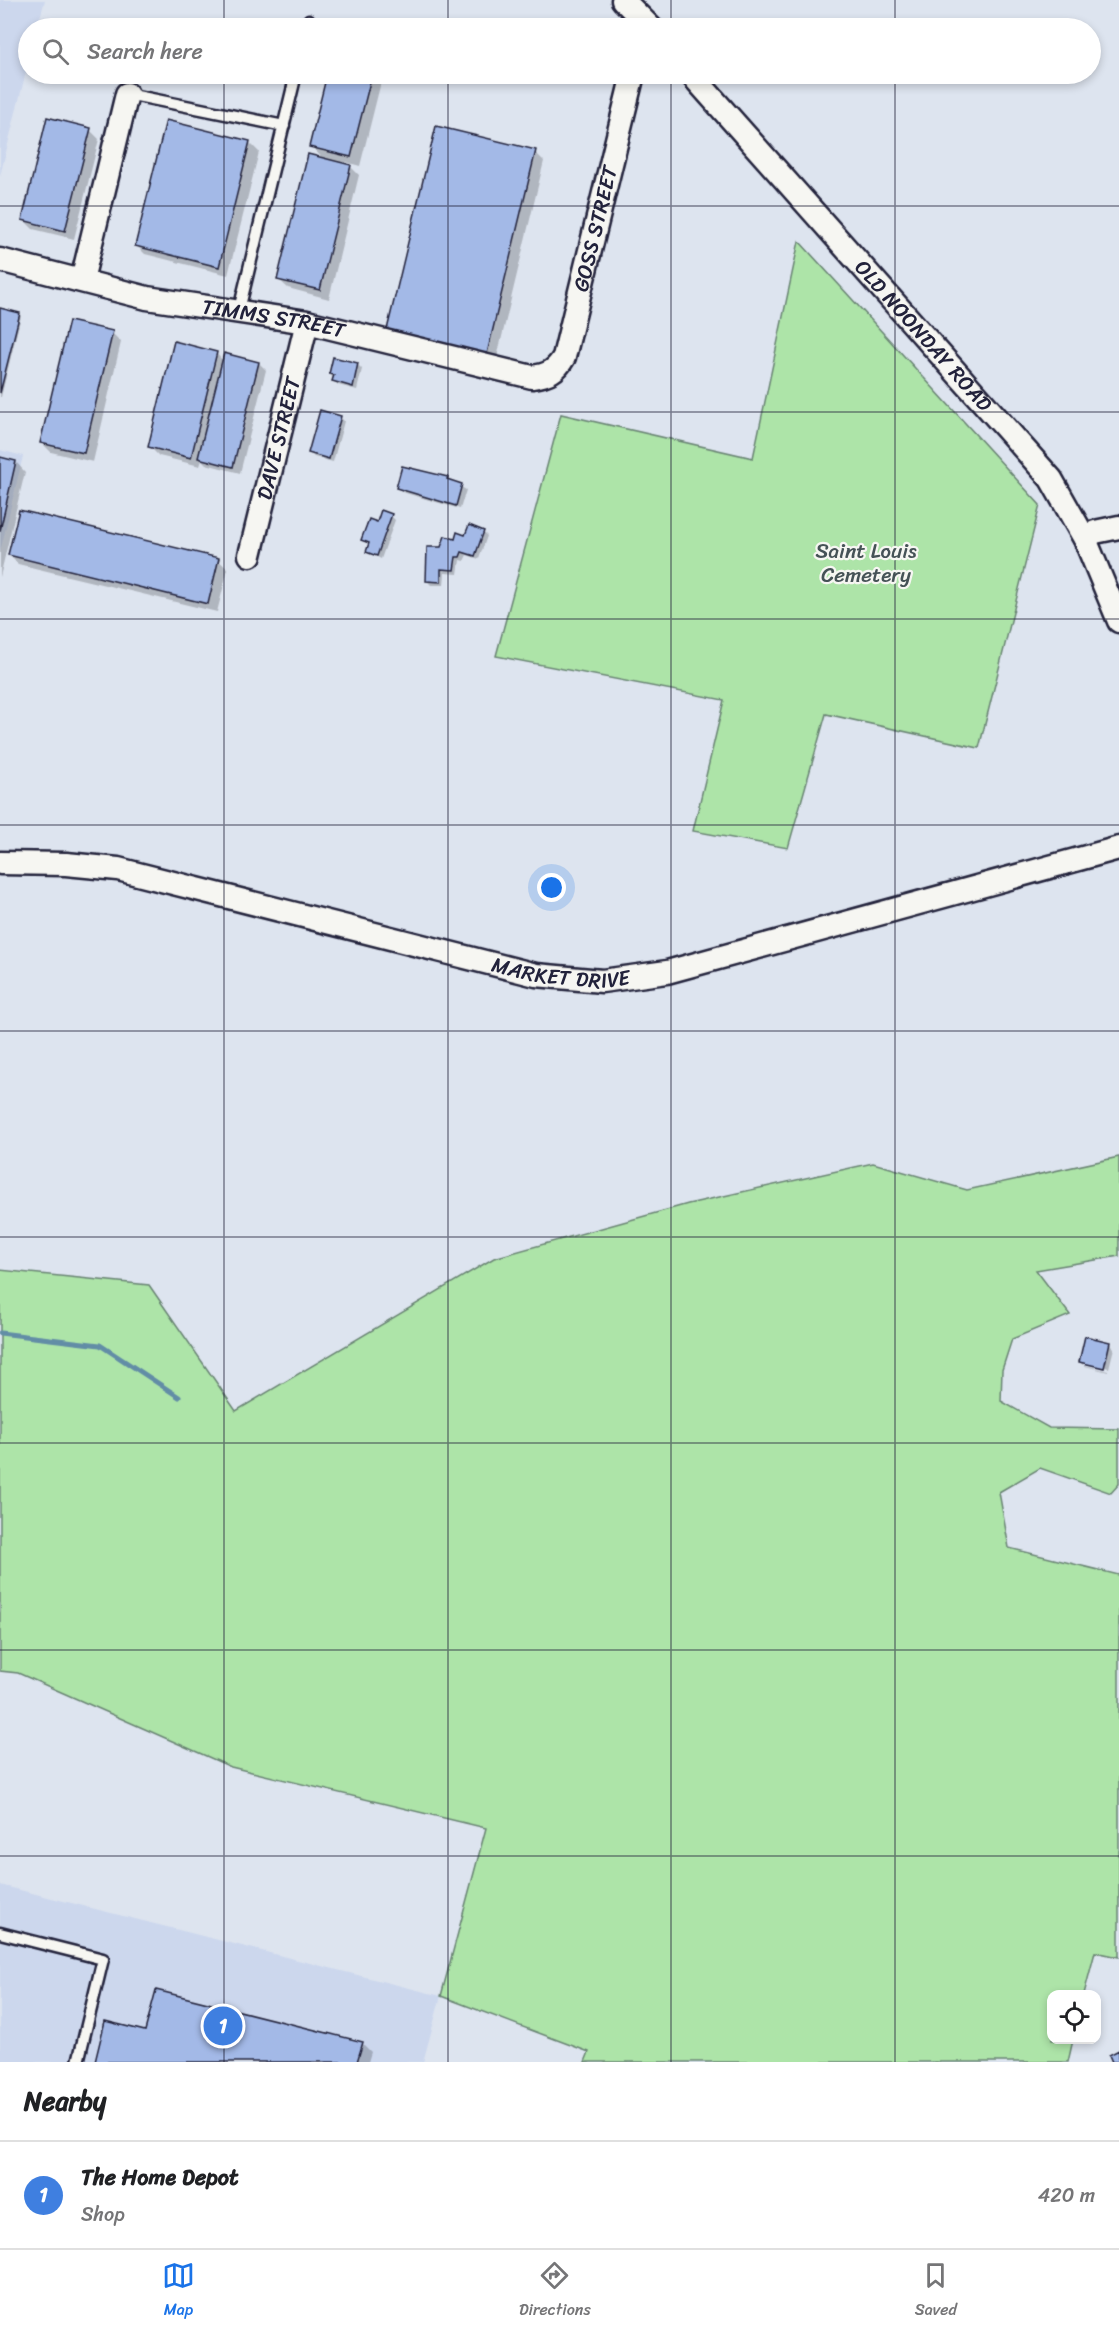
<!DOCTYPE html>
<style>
body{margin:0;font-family:Sriracha,sans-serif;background:#f2f2f2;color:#202124}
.controls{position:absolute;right:18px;bottom:18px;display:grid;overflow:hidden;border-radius:12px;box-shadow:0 3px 9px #0003}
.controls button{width:54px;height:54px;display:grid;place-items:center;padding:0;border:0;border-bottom:2px solid #e0e0e0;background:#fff;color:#202124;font:30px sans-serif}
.you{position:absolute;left:552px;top:888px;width:21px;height:21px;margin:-15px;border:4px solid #fff;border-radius:50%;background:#1a73e8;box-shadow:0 0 0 9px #1a73e833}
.badge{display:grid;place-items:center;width:39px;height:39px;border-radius:50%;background:#1a73e8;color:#fff;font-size:20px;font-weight:700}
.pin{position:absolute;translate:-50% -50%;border:3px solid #fff;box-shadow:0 2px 6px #0006}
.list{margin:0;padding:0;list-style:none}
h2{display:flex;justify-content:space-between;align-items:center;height:78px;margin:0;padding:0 24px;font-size:26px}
h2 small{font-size:20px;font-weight:400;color:#757577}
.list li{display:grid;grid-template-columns:39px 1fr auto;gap:18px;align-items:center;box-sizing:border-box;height:108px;padding:0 24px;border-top:2px solid #e0e0e0}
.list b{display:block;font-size:22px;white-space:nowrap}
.list p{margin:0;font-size:20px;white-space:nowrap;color:#757577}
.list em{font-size:20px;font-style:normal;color:#757577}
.icon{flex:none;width:33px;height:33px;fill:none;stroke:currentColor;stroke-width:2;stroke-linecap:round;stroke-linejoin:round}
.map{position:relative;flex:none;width:1119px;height:2062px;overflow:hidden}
.search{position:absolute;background:#fff;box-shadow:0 3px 9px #0003;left:18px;right:18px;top:18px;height:66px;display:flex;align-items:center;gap:15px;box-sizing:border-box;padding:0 21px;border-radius:33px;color:#757577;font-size:22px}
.sheet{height:186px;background:#fff}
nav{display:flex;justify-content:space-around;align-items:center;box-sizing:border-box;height:84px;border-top:2px solid #e0e0e0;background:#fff;font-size:16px;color:#757577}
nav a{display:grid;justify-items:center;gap:3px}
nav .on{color:#1a73e8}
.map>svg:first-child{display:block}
.built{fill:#ccd7ed}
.green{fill:#ade4a8;stroke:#688372;stroke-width:1.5}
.shadow{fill:#0003}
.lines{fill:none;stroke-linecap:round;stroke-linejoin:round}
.stream{stroke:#628da6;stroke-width:5}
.building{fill:#a3b9e7;stroke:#22223b;stroke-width:1.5}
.lane-casing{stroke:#22223b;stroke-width:15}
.street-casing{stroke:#22223b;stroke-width:27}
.lane{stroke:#f6f6f2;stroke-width:10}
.street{stroke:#f6f6f2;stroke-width:22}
.grid{fill:none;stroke:#22223b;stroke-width:1.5;stroke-opacity:0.55}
.labels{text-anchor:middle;stroke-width:4.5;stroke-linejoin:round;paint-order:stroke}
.street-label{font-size:21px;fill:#22223b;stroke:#f6f6f2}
.park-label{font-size:21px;fill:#455256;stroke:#f6f6f2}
</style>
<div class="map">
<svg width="1119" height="2062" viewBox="0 0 1119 2062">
<rect width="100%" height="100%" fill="#dde4ef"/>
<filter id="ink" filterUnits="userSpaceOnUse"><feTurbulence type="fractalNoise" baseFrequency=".0167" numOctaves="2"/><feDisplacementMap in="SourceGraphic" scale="12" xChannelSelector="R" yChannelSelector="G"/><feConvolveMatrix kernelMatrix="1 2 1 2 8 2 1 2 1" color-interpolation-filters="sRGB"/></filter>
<g filter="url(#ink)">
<path class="built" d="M0 0H45L37 28H28V64L0 176Z
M0 450 23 456 0 552Z
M0 1885 441 1996 423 2062H0Z"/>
<path class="green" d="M799 241 1040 505 979 748 826 714 788 848 693 831 724 700 496 656 561 414 753 458Z
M1119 1157V1256L1036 1270 1070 1315 1012 1339 1002 1370 1001 1401 1049 1428 1119 1429V1484L1111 1493 1040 1468 999 1492 1009 1548 1119 1575V1957L1095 1952 1084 1994H1052V2040H1073L1068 2062H585L589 2052 441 1996 486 1828 231 1767 18 1673 0 1671V1270L149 1285 236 1411 494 1258 688 1204 873 1163 967 1190Z"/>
<path class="shadow" d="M329 74H383L360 166 346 162 359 175 329 299 288 288 278 279 324 160 311 146Z
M90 130 99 139 74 239 33 229 23 219Z
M250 143 259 152 228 275 145 254 136 245Z
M535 152 544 161 494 370 396 347Z
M0 309 21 316 1 397H0Z
M112 333 121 342 93 462 51 452 42 443Z
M216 353 223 361 259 363 266 370 240 473 206 464 202 460 200 466 159 456 150 447Z
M334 359 358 365 362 369 357 390 338 385 334 381 331 374Z
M340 417 344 421 333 462 314 457 310 453Z
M0 459 16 462 25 472 0 577Z
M447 478 466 490 460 509 402 492 397 487Z
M391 516 395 520 381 559 368 552 370 545 363 540 378 524Z
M483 532 487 536 479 559 467 555 464 561 460 560 458 574 445 573 444 585H431L427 581 442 549Z
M9 555 218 560 228 569 217 612 18 564Z
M1086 1338 1110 1344 1114 1348 1109 1368 1083 1362V1365L1080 1362Z
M1084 1365 1108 1371V1372L1085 1366Z
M362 2043 371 2052 368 2062H96Z"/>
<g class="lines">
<path class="stream" d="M0 1333 100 1345 179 1397"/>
</g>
<path class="building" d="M340 20 373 28H338Z
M327 74H372L351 157 309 147Z
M47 117 91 128 65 231 22 220Z
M166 120 250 141 219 267 135 246Z
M436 126 536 150 485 362 385 338Z
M308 154 351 165 320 290 277 280Z
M0 308 20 313 0 393Z
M69 321 113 331 84 453 40 443Z
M174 341 217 352 191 458 148 447Z
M224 353 259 362 233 467 198 458Z
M333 357 358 363 353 387 332 381 334 375 329 374Z
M320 410 341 416 329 459 308 453Z
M0 457 16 461 0 531Z
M402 466 448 477 447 479 462 484 456 506 396 488Z
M19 510 219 558 208 604 8 555Z
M381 510 392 514 377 556 366 552 369 543 361 540 369 519 377 522Z
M469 525 484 531 475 556 462 552 460 557H456L454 570 441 569V582L426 581 427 547H441L445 536 455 539 457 532 465 535Z
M1085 1336 1110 1342 1104 1368 1079 1362Z
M156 1990 363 2042 357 2062H95L105 2021 145 2031Z
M1119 2050V2062H1112L1109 2055Z"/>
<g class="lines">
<g class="lane-casing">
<path id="lane" d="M307 28 309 20
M127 94 284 126
M239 310 296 74
M0 1933 103 1959 78 2062"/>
</g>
<g class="street-casing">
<g id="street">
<path d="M623 0 651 28"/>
<path id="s1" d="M691 74 1051 479 1085 539 1119 621"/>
<path id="s2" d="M0 260 147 298 307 322 532 377C548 375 556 371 564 357L633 74"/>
<path d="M82 280 127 94"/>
<path d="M1085 539 1095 532 1119 527"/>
<path id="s3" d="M250 555 307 322"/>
<path id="s4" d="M0 863 66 864 118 869 536 975 602 981 667 972 1119 848"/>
</g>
</g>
<use href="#lane" class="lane"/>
<use href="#street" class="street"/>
</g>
</g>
<path class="grid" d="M224 0V28M448 0V28M671 0V28M895 0V28M224 74V2062M448 74V2062M671 74V2062M895 74V2062M0 206H1119M0 412H1119M0 619H1119M0 825H1119M0 1031H1119M0 1237H1119M0 1443H1119M0 1650H1119M0 1856H1119"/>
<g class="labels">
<g class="street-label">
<text dy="7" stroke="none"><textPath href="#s2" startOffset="717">GOSS STREET</textPath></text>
<text dy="7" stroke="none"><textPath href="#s2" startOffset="280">TIMMS STREET</textPath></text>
<text dy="7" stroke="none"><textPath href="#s1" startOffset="350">OLD NOONDAY ROAD</textPath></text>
<text dy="7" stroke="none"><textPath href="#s3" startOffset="120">DAVE STREET</textPath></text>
<text dy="7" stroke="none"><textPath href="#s4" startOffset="574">MARKET DRIVE</textPath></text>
</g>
<g class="park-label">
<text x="866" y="558">Saint Louis<tspan x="866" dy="24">Cemetery</tspan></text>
</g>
</g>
</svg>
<div class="controls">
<button><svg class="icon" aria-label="locate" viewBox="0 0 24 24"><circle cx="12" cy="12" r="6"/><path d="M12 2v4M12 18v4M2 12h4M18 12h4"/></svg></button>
</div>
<div class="you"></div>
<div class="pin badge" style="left:223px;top:2026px;background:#3f7fe0">1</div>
<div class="search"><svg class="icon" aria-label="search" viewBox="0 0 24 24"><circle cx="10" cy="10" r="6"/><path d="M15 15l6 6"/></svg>Search here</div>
</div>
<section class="sheet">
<h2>Nearby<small></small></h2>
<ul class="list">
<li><span class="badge" style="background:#3f7fe0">1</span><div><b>The Home Depot</b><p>Shop</p></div><em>420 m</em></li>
</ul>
</section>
<nav>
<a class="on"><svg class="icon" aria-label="map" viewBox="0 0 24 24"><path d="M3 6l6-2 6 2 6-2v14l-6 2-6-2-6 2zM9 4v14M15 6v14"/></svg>Map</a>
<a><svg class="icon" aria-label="directions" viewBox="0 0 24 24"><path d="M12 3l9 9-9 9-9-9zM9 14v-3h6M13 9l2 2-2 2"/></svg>Directions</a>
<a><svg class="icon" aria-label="saved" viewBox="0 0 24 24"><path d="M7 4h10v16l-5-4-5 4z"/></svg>Saved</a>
</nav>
